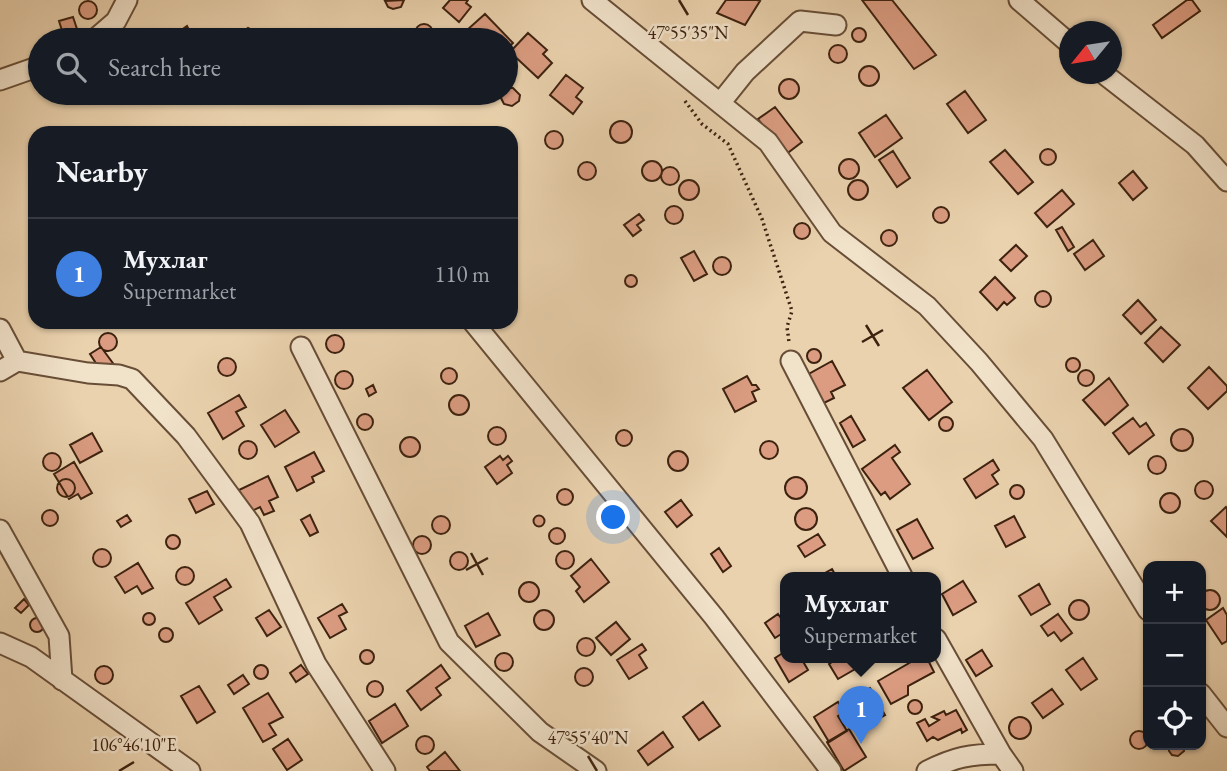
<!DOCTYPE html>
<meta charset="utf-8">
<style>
body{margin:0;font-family:"EB Garamond",serif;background:#242831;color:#f1f3f6}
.controls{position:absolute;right:21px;bottom:21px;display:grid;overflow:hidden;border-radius:14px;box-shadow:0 2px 5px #0004}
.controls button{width:63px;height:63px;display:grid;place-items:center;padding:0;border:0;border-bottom:2px solid #363941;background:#171b24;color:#f1f3f6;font:35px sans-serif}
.compass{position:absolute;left:1059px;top:21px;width:63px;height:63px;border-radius:50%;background:#171b24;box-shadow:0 2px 5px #0004;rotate:240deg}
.you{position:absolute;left:614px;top:518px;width:24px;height:24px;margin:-18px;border:5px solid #fff;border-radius:50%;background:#1a73e8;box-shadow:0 0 0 10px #1a73e833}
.badge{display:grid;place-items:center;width:46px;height:46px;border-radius:50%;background:#c59692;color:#fff;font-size:23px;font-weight:700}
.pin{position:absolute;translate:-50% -58px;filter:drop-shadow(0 2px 4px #0008)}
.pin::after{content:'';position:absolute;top:37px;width:24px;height:21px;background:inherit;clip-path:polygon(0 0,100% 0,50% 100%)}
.popup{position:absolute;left:780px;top:572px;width:161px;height:91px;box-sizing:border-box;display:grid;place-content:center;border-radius:14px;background:#171b24;filter:drop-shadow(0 2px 5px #0005);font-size:23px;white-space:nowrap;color:#9ea1a6}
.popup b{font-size:26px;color:#f1f3f6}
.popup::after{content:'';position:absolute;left:50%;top:100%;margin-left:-14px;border:14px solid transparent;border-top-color:#171b24}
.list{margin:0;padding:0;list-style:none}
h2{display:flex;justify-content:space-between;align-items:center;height:91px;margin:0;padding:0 28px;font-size:30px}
h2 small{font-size:23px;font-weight:400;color:#9ea1a6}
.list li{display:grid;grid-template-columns:46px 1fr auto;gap:21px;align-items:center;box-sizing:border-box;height:112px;padding:0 28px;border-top:2px solid #363941}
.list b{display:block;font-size:26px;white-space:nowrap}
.list p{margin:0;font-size:23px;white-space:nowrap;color:#9ea1a6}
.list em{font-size:23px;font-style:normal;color:#9ea1a6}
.icon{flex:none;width:38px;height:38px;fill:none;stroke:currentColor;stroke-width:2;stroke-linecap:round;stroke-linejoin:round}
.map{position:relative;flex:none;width:1227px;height:771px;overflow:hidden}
.search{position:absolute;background:#171b24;box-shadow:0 2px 5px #0004;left:28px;top:28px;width:490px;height:77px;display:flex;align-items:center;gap:18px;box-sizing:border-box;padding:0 24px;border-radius:38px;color:#9ea1a6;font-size:26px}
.panel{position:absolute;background:#171b24;box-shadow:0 2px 5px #0004;left:28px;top:126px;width:490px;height:203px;border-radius:21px}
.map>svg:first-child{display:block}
.building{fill:#db9c81;stroke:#3d220f;stroke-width:2}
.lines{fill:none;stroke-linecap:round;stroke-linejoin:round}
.minor-casing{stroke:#684e37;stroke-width:23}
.path{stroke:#3d220f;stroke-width:3.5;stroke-dasharray:2 3.5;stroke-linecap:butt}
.minor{stroke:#f1e2ca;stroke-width:19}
.ticks{fill:none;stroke:#3d220f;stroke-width:2.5}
.ticks-label{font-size:18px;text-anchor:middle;fill:#3d220f;stroke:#f1e2ca;stroke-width:5;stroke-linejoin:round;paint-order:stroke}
</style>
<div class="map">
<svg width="1227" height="771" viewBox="0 0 1227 771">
<rect width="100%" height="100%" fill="#ead2ae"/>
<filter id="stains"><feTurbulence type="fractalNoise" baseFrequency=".00286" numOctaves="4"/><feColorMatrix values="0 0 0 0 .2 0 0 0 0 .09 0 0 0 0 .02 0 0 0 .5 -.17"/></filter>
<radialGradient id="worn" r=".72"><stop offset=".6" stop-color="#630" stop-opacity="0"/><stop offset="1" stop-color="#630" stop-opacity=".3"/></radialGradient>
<path class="building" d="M404 0 401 7 393 9 388 7 385 1Z
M450 0H468L466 3 471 7 459 22 443 8Z
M726 0H757L760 1 745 25 717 13Z
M862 0H892L936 55 914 69Z
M1187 0H1192L1200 11 1162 38 1153 25Z
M79 10a9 9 0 1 1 18 0a9 9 0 1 1-18 0Z
M485 14 513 43 506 50V40H476L467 30Z
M73 17 78 32 64 37 59 21Z
M415 33a9 9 0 1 1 18 0a9 9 0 1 1-18 0Z
M187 26 194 40H171L170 38Z
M852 35a7 7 0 1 1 14 0a7 7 0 1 1-14 0Z
M248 28 258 33 257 40H242L241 33Z
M528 33 547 50 543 54 552 63 538 78 510 52Z
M829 54a9 9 0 1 1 18 0a9 9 0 1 1-18 0Z
M859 76a10 10 0 1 1 20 0a10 10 0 1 1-20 0Z
M566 75 583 88 576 97 582 102 573 114 550 95Z
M779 89a10 10 0 1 1 20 0a10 10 0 1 1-20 0Z
M507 88H513L520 95 519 101 512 106 504 104 501 98 502 93H506Z
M965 91 986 120 968 133 947 104Z
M775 107 802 142 785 155 758 119Z
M886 115 902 138 875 157 859 133Z
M610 132a11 11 0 1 1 22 0a11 11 0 1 1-22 0Z
M545 140a9 9 0 1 1 18 0a9 9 0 1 1-18 0Z
M1040 157a8 8 0 1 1 16 0a8 8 0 1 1-16 0Z
M1005 150 1033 182 1018 194 990 162Z
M893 151 910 178 897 187 879 160Z
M839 169a10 10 0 1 1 20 0a10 10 0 1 1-20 0Z
M642 171a10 10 0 1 1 20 0a10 10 0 1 1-20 0Z
M578 171a9 9 0 1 1 18 0a9 9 0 1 1-18 0Z
M661 176a9 9 0 1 1 18 0a9 9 0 1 1-18 0Z
M1133 171 1147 188 1133 200 1119 183Z
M848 190a10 10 0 1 1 20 0a10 10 0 1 1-20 0Z
M679 190a10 10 0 1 1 20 0a10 10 0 1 1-20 0Z
M1062 190 1074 204 1047 227 1035 213Z
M665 215a9 9 0 1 1 18 0a9 9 0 1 1-18 0Z
M933 215a8 8 0 1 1 16 0a8 8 0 1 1-16 0Z
M639 214 644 220 637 225 641 230 633 236 624 225Z
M794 231a8 8 0 1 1 16 0a8 8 0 1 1-16 0Z
M1062 227 1074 247 1068 251 1056 230Z
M881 238a8 8 0 1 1 16 0a8 8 0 1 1-16 0Z
M1093 240 1104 256 1085 270 1074 254Z
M1016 245 1027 256 1011 271 1000 260Z
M694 251 707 274 694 281 681 258Z
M713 266a9 9 0 1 1 18 0a9 9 0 1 1-18 0Z
M625 281a6 6 0 1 1 12 0a6 6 0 1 1-12 0Z
M995 277 1015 298 1007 305 1004 302 997 310 980 292Z
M1035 299a8 8 0 1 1 16 0a8 8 0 1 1-16 0Z
M1138 300 1156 320 1141 334 1123 315Z
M1161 327 1180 345 1163 362 1145 343Z
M99 342a9 9 0 1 1 18 0a9 9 0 1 1-18 0Z
M326 344a9 9 0 1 1 18 0a9 9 0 1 1-18 0Z
M101 347 115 366 103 374 90 354Z
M807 356a7 7 0 1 1 14 0a7 7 0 1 1-14 0Z
M1066 365a7 7 0 1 1 14 0a7 7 0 1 1-14 0Z
M218 367a9 9 0 1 1 18 0a9 9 0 1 1-18 0Z
M832 361 845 385 831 392 834 398 822 404 807 375Z
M1209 367 1227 386V391L1208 409 1188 388Z
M441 376a8 8 0 1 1 16 0a8 8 0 1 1-16 0Z
M1078 378a8 8 0 1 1 16 0a8 8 0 1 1-16 0Z
M927 370 952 402 929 420 903 388Z
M335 380a9 9 0 1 1 18 0a9 9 0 1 1-18 0Z
M747 376 752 385H756L759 389 752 392 756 401 735 412 723 389Z
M1109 378 1128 405 1105 425 1083 400Z
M373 385 376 392 369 396 366 389Z
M239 395 246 407 236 412 244 426 223 439 208 413Z
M449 405a10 10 0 1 1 20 0a10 10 0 1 1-20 0Z
M285 410 299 432 275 447 261 425Z
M357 422a8 8 0 1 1 16 0a8 8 0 1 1-16 0Z
M851 416 865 440 853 447 840 423Z
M939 424a7 7 0 1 1 14 0a7 7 0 1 1-14 0Z
M1133 418 1140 427 1146 423 1154 435 1129 454 1113 433Z
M488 436a9 9 0 1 1 18 0a9 9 0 1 1-18 0Z
M1171 440a11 11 0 1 1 22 0a11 11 0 1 1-22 0Z
M616 438a8 8 0 1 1 16 0a8 8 0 1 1-16 0Z
M92 433 102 451 80 463 70 445Z
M400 447a10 10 0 1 1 20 0a10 10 0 1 1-20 0Z
M760 450a9 9 0 1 1 18 0a9 9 0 1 1-18 0Z
M239 450a9 9 0 1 1 18 0a9 9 0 1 1-18 0Z
M895 445 900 452 892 458 910 484 890 499 885 492 881 495 862 469Z
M668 461a10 10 0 1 1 20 0a10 10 0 1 1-20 0Z
M314 452 324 471 312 477 314 482 297 491 285 467Z
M43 462a9 9 0 1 1 18 0a9 9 0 1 1-18 0Z
M1148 465a9 9 0 1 1 18 0a9 9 0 1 1-18 0Z
M500 456 503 460 508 456 512 461 507 465 512 473 497 484 485 467Z
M993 460 999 470 992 475 998 484 976 498 964 479Z
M74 462 92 493 81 499 78 494 69 499 54 474Z
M268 476 278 497 269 501 274 511 264 515 260 507 250 512 239 490Z
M785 488a11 11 0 1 1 22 0a11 11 0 1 1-22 0Z
M57 488a9 9 0 1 1 18 0a9 9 0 1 1-18 0Z
M1195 490a9 9 0 1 1 18 0a9 9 0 1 1-18 0Z
M1010 492a7 7 0 1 1 14 0a7 7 0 1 1-14 0Z
M557 497a8 8 0 1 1 16 0a8 8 0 1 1-16 0Z
M207 491 214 504 196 513 189 499Z
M1160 503a10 10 0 1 1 20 0a10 10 0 1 1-20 0Z
M681 500 692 515 677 527 665 512Z
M1226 507 1227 508V537L1211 521Z
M795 519a11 11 0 1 1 22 0a11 11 0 1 1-22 0Z
M42 518a8 8 0 1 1 16 0a8 8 0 1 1-16 0Z
M127 515 131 521 121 527 117 521Z
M310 515 318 532 310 536 301 520Z
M533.5 521a5.5 5.5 0 1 1 11 0a5.5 5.5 0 1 1-11 0Z
M1014 516 1025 537 1006 547 995 526Z
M432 525a9 9 0 1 1 18 0a9 9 0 1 1-18 0Z
M917 519 933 548 913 559 897 530Z
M549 536a8 8 0 1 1 16 0a8 8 0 1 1-16 0Z
M818 534 825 545 805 557 798 546Z
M166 542a7 7 0 1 1 14 0a7 7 0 1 1-14 0Z
M413 545a9 9 0 1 1 18 0a9 9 0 1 1-18 0Z
M719 548 731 566 723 572 711 554Z
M93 558a9 9 0 1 1 18 0a9 9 0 1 1-18 0Z
M556 560a9 9 0 1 1 18 0a9 9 0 1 1-18 0Z
M450 561a9 9 0 1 1 18 0a9 9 0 1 1-18 0Z
M591 559 609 582 584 602 576 591 580 587 571 576Z
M138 563 153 588 142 594 137 586 125 593 115 577Z
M176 576a9 9 0 1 1 18 0a9 9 0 1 1-18 0Z
M832 569 837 578H816Z
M226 579 231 587 214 597 222 610 199 624 186 603Z
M963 581 976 602 953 615 942 594Z
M519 592a10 10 0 1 1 20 0a10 10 0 1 1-20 0Z
M1039 584 1050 604 1031 615 1019 596Z
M1200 600a10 10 0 1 1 20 0a10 10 0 1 1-20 0Z
M24 599 29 605 21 613 15 608Z
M1069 610a10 10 0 1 1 20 0a10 10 0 1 1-20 0Z
M342 604 347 612 339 616 346 629 330 638 318 618Z
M1223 608 1227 615V641L1222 644 1206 620Z
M534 620a10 10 0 1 1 20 0a10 10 0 1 1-20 0Z
M269 610 281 627 267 636 256 618Z
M143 619a6 6 0 1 1 12 0a6 6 0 1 1-12 0Z
M488 613 500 635 476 647 465 626Z
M778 614 786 625V631L775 638 765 623Z
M1058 614 1072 633 1061 641 1054 632 1048 636 1041 626Z
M30 625a7 7 0 1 1 14 0a7 7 0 1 1-14 0Z
M616 622 630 639 611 655 596 638Z
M159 635a7 7 0 1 1 14 0a7 7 0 1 1-14 0Z
M577 647a9 9 0 1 1 18 0a9 9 0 1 1-18 0Z
M642 644 646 650 639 655 647 668 629 679 617 660Z
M360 657a7 7 0 1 1 14 0a7 7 0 1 1-14 0Z
M982 650 992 666 976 676 966 660Z
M786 651V658H801L808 670 789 682 775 658Z
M495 662a9 9 0 1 1 18 0a9 9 0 1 1-18 0Z
M838 658H851L857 668 838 679 829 664Z
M918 658H927L934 672 908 686V695L891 704 878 681Z
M1083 658 1097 679 1081 690 1066 670Z
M254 672a7 7 0 1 1 14 0a7 7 0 1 1-14 0Z
M301 665 308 674 296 682 290 673Z
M441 665 450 678 436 688 441 695 421 710 407 691Z
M95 675a9 9 0 1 1 18 0a9 9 0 1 1-18 0Z
M575 677a9 9 0 1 1 18 0a9 9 0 1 1-18 0Z
M243 675 249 684 234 694 228 685Z
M367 689a8 8 0 1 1 16 0a8 8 0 1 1-16 0Z
M199 686 215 712 197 723 181 696Z
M870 688 885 715 864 727 849 700Z
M1052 689 1063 704 1043 718 1032 703Z
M268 693 283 717 269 724 276 735 263 742 243 708Z
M908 707a7 7 0 1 1 14 0a7 7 0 1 1-14 0Z
M703 702 720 726 699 740 683 717Z
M838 702 844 712 838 716 847 731 829 742 814 717Z
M395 704 408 726 382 743 369 721Z
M956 710 967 730 962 733 961 729 938 740 933 737 927 741 917 723 925 719 929 726 939 720 932 717 944 711 946 715Z
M1009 728a11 11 0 1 1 22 0a11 11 0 1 1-22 0Z
M849 729 866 757 844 771 827 742Z
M1130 740a9 9 0 1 1 18 0a9 9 0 1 1-18 0Z
M663 732 673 747 648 765 638 751Z
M416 745a9 9 0 1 1 18 0a9 9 0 1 1-18 0Z
M288 739 302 760 287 770 273 749Z
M1169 745H1184V751L1178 756 1172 755 1169 751Z
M445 752 460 771H430L427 767Z"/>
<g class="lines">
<g class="minor-casing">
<path id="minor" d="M592 0 768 142 832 233 927 306 979 362 1043 439 1148 610
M1019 0 1070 44
M94 40 116 21 127 0
M1104 74 1195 145 1227 181
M0 80 40 66
M721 102 745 72 800 21 836 25
M473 322 714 617 831 771
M0 329 17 361
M301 347 449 642 540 732 596 771
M791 361 903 578
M0 371 17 361 88 373 119 375 132 379 186 436 250 523 316 664 385 771
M0 530 59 636 62 680
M936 639 1001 754
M0 643 31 657 190 771
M1201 694 1227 727
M927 771C955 757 970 754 1001 754L1013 771"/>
</g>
<path class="path" d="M685 101 702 124 728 144 762 219 792 311 787 327 789 342"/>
<use href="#minor" class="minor"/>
</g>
<path class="ticks" d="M679 0 688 15M866 325 879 346M862 342 883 330M471 553 483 575M466 570 488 558M588 756 597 771M119 771 134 762"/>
<g class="ticks-label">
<text x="688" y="39">47°55'35"N</text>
<text x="588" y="744">47°55'40"N</text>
<text x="134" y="751">106°46'10"E</text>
</g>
<rect width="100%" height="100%" filter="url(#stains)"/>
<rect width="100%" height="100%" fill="url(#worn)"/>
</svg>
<div class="controls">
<button>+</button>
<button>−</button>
<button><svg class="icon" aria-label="locate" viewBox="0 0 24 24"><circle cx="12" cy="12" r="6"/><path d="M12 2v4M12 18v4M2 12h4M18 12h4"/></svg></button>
</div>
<svg class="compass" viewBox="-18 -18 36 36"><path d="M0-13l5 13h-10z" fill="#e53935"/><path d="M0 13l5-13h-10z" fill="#9ea1a6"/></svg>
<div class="you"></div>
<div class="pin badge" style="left:861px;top:744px;background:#3f7fe0">1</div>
<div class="popup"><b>Мухлаг</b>Supermarket</div>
<div class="search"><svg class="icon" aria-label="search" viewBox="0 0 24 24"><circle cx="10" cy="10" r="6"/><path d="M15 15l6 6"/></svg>Search here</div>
<section class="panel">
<h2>Nearby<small></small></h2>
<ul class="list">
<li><span class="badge" style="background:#3f7fe0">1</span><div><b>Мухлаг</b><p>Supermarket</p></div><em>110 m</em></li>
</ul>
</section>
</div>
